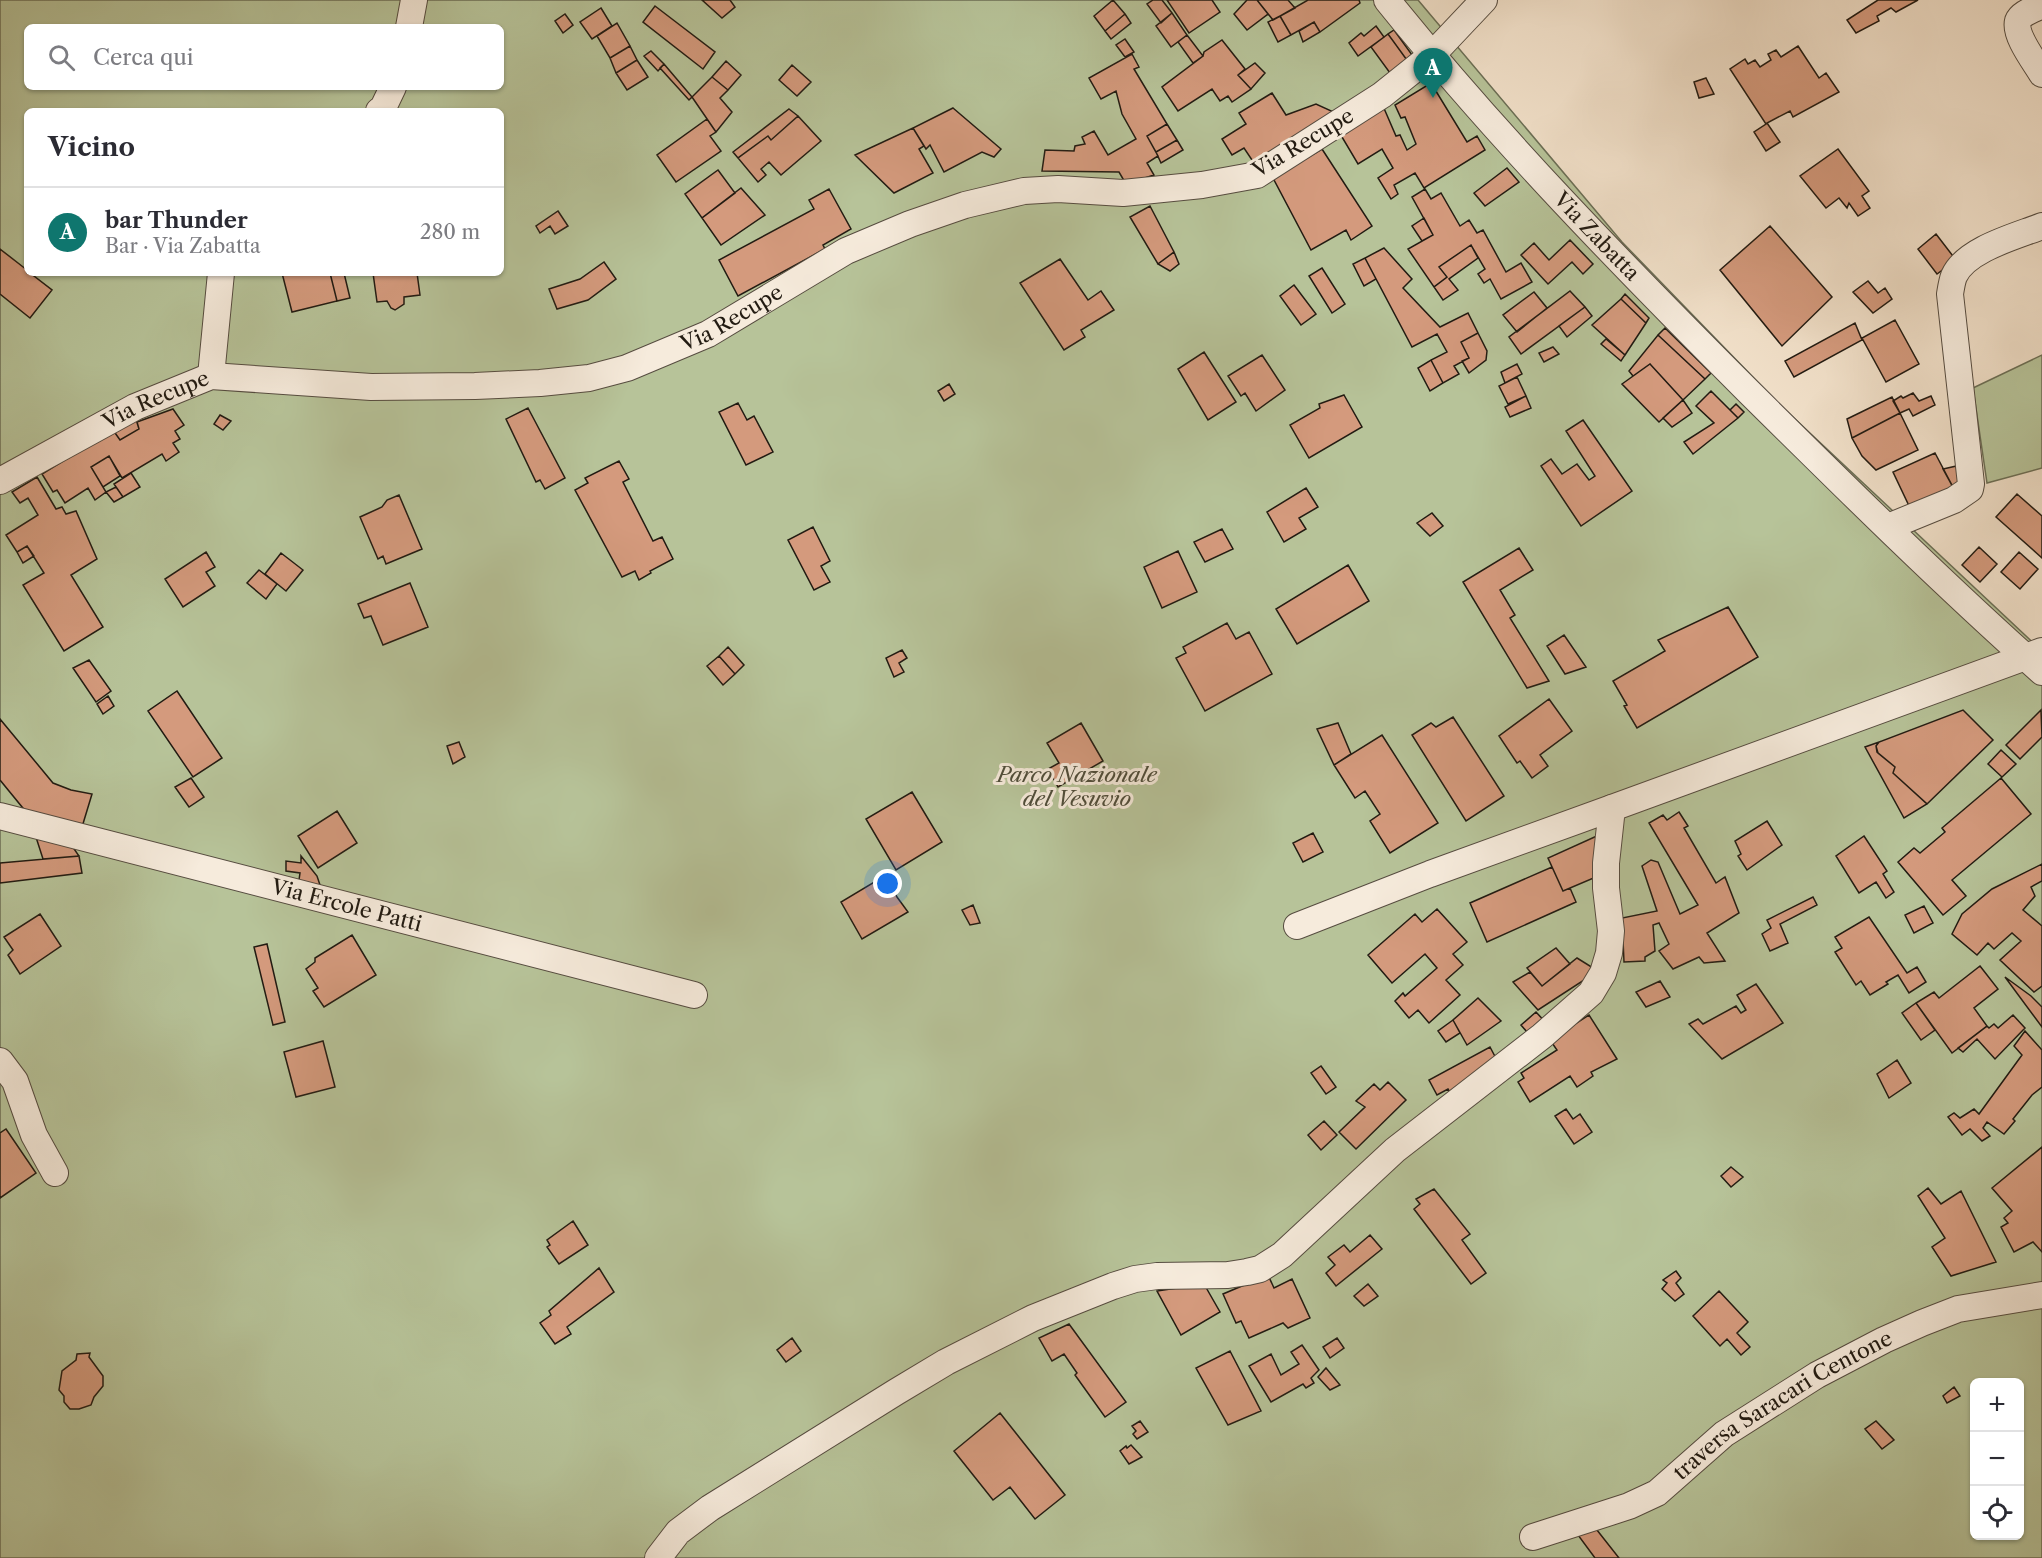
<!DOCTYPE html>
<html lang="it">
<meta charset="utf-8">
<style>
body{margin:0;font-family:"Libre Caslon Text",serif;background:#f7f7f7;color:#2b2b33}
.controls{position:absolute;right:18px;bottom:18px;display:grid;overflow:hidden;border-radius:9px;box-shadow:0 2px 4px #0004}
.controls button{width:54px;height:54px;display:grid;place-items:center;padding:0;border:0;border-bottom:2px solid #e1e1e2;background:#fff;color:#2b2b33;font:30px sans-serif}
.you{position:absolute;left:888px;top:884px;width:21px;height:21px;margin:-15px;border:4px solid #fff;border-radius:50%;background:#1a73e8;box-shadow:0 0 0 9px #1a73e833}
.badge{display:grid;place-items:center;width:39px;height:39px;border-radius:50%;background:#0f766e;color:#fff;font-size:20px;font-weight:700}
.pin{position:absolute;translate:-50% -50px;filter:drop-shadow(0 2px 3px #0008)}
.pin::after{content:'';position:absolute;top:32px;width:21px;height:18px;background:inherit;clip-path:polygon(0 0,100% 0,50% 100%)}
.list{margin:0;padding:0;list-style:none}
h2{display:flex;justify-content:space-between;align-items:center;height:78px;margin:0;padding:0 24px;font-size:26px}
h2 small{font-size:20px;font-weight:400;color:#7c7c81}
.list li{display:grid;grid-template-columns:39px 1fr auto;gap:18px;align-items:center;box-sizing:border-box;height:90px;padding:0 24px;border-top:2px solid #e1e1e2}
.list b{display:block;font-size:22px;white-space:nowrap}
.list p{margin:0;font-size:20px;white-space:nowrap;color:#7c7c81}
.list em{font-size:20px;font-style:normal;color:#7c7c81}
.icon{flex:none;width:33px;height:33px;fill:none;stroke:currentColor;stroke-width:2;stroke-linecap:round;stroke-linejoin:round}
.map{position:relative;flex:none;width:2042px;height:1558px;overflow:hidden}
.search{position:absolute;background:#fff;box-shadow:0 2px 4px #0004;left:24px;top:24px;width:480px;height:66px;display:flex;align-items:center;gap:15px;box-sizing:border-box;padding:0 21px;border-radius:9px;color:#7c7c81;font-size:22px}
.panel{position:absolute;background:#fff;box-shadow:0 2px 4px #0004;left:24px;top:108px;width:480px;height:168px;border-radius:9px}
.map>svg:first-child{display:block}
.green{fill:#b7c399;stroke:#6c6f56;stroke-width:1.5;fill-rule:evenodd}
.building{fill:#d49a7d;stroke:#221b12;stroke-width:1.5}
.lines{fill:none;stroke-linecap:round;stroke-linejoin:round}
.minor-casing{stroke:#564c40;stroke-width:28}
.minor{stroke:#f6ebdc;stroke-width:26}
.labels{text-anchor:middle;stroke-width:6;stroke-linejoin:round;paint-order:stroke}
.street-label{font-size:21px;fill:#221b12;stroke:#f6ebdc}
.park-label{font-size:21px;font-style:italic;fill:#4f4d3a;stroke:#f6ebdc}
</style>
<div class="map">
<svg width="2042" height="1558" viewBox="0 0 2042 1558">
<rect width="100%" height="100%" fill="#f1e0c9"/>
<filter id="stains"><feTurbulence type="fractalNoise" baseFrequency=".00333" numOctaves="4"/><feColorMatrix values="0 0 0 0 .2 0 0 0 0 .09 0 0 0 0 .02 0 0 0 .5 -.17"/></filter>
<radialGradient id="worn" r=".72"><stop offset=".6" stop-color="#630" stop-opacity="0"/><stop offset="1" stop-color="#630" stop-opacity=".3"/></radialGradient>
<path class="green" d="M0 0H1418L1622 242 1779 404 2042 651V1558H0ZM27 27H501V87H27ZM27 111H501V273H27ZM1974 1382H2020V1536H1974Z
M2042 355V468L1987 483 1973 388Z"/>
<path class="building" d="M702 0H730L735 7 722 18Z
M1113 0 1125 14 1105 31 1094 16Z
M1153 0H1162L1172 13 1161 23 1147 4Z
M1167 0H1212L1220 12 1189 33Z
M1247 0H1257L1268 14 1247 30 1234 14Z
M1257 0H1288L1295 8 1273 20Z
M1308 0H1359L1360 3 1320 32 1314 22 1291 35 1280 16Z
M1878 0H1918L1896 12 1891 8 1877 16 1879 21 1856 33 1847 20Z
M655 6 715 52 703 69 643 22Z
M601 8 612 26 592 39 580 22Z
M1172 13 1187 35 1171 47 1156 26Z
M565 14 573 25 563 33 555 21Z
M1125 14 1131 23 1111 39 1105 31Z
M1280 16 1291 35 1278 42 1268 22Z
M1314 22 1320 32 1303 42 1299 31Z
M617 23 630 46 610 58 597 36Z
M1376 26 1384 37 1358 56 1349 43 1361 33 1364 36Z
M1394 30 1415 59 1409 63 1388 34Z
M1388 34 1407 60 1390 73 1371 47Z
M1187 35 1203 56 1193 63 1178 42Z
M1125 39 1134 52 1125 57 1116 45Z
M1222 40 1245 69 1238 75 1251 89 1232 102 1228 96 1220 101 1212 89 1178 111 1162 87 1203 56 1204 52Z
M630 46 637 60 616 73 610 58Z
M1798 46 1819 78 1826 73 1839 92 1793 117 1790 111 1767 123 1780 142 1766 151 1754 132 1766 124 1730 69 1745 59 1748 64 1755 60 1760 67 1771 60 1768 54 1776 50 1781 57Z
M651 51 664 64 658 71 644 56Z
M1132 54 1139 67 1134 69 1167 124 1147 136 1158 156 1147 163 1154 175 1126 184 1119 172 1042 171 1045 150 1074 151 1075 146 1085 144 1082 137 1094 131 1108 155 1136 139 1122 114 1116 91 1101 99 1089 78Z
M637 60 648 77 627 90 616 73Z
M726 61 741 75 728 90 712 77Z
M1255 63 1265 73 1251 89 1238 75Z
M664 64 692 97 689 100 660 68Z
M792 65 811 82 797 96 779 80Z
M712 77 728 90 720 98 732 112 716 132 692 97Z
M1706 78 1714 94 1699 98 1694 82Z
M1431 83 1467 142 1477 136 1485 150 1424 188 1415 173 1394 185 1398 194 1391 199 1378 178 1393 168 1382 149 1358 164 1339 132 1383 106 1396 136 1400 135 1407 150 1416 144 1405 117 1401 118 1395 105Z
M1272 93 1286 115 1316 104 1338 114 1256 166 1244 148 1232 155 1222 139 1246 124 1239 113Z
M953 108 1001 149 994 157 982 152 944 172 930 145 926 149 913 128Z
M789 109 798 116 771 140 768 136 738 158 733 152Z
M798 116 821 141 781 175 769 162 761 169 766 175 758 182 738 158 768 136 771 140Z
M707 119 716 132 710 136 721 151 676 182 657 155Z
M1167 124 1177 140 1156 152 1147 136Z
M913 128 924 146 919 149 933 173 894 193 855 155Z
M1177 140 1183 150 1161 163 1156 152Z
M1322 149 1372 226 1351 240 1346 230 1311 250 1273 178Z
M1838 149 1869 191 1862 196 1870 208 1858 216 1849 203 1847 208 1839 198 1826 208 1800 176Z
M1507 168 1519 182 1485 206 1474 193Z
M718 170 735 193 702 218 685 194Z
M741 188 765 215 721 245 702 218Z
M829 189 851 229 823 245 825 249 738 296 719 260 814 209 809 200Z
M1425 189 1431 199 1441 193 1460 226 1469 220 1477 233 1483 230 1506 272 1521 263 1532 282 1501 299 1490 279 1484 283 1478 274 1485 269 1471 245 1439 267 1447 277 1434 287 1408 249 1433 235 1412 197Z
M1150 206 1174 252 1158 264 1130 217Z
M558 211 568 226 555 234 550 226 540 233 536 226Z
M1424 218 1433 235 1422 241 1412 226Z
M1770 226 1832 297 1782 346 1720 270Z
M1936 234 1956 260 1937 274 1918 249Z
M1570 240 1593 264 1583 274 1572 262 1548 284 1521 255 1534 243 1549 260Z
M1471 245 1478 258 1449 279 1458 290 1443 300 1434 287 1447 277 1439 267Z
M1384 248 1412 279 1403 288 1440 327 1468 313 1478 333 1461 342 1469 358 1454 366 1459 374 1443 383 1431 360 1447 352 1437 334 1412 347 1365 258Z
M0 249 27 270V273H30L52 290 30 318 0 294Z
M1174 252 1179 264 1170 271 1158 264Z
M1365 258 1376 279 1364 286 1353 264Z
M1060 259 1088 300 1101 291 1114 310 1081 330 1085 337 1064 350 1020 283Z
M604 262 616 279 588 300 557 309 549 289 580 279Z
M1322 268 1345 304 1332 313 1309 276Z
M282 273H330L337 301 292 312Z
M330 273H344L350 298 337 301Z
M373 273H417L420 295 404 297V304L395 310 391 308 387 301 377 302Z
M1868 281 1878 293 1885 288 1892 299 1873 313 1853 292Z
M1294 285 1316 314 1301 325 1280 296Z
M1570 291 1585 307 1521 354 1509 337Z
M1534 292 1547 308 1517 332 1503 315Z
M1625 294 1649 318 1646 323 1621 299Z
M1621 299 1646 323 1625 355 1592 325Z
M1585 307 1592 316 1567 337 1559 326Z
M1895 320 1919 364 1886 382 1862 338Z
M1855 323 1862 340 1794 377 1785 361Z
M1665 328 1711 373 1705 379 1658 335Z
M1478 333 1487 351 1486 360 1469 373 1462 361 1469 358 1461 342Z
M1658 335 1705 379 1683 400 1650 364 1633 376 1629 371Z
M1606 339 1625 355 1621 361 1601 344Z
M1553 347 1559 354 1544 362 1539 353Z
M1204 352 1236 402 1208 420 1178 369Z
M1262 355 1285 390 1256 411 1245 393 1241 396 1228 376Z
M1431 360 1443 383 1430 391 1418 368Z
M1517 364 1522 374 1505 383 1501 372Z
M1650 364 1683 400 1659 422 1622 384Z
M1517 377 1526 396 1508 404 1499 386Z
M949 384 955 394 944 401 938 391Z
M1711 391 1738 418 1693 454 1684 442 1714 423 1696 406Z
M1913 393 1919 401 1931 396 1935 405 1913 416 1909 409 1900 413 1893 401 1901 396 1903 398Z
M1344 395 1362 427 1309 458 1290 425 1320 408 1319 404Z
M1526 396 1531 408 1510 417 1505 407Z
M1892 397 1900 413 1852 438 1847 419Z
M1683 400 1692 413 1672 427 1663 418Z
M738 403 747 420 754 416 773 452 746 465 719 412Z
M1736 404 1744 412 1738 418 1730 410Z
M528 408 565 478 545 489 540 480 536 482 506 419Z
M173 409 184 425 175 431 180 439 173 443 179 452 166 461 162 454 122 478 109 456 91 467 106 492 95 500 88 488 65 503 57 490 53 492 42 474 113 430 120 440 139 429 137 422Z
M1900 413 1918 450 1876 470 1862 456 1852 438Z
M220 415 231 421 223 430 214 424Z
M135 416 139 429 120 440 113 430Z
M1583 420 1632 491 1581 526 1541 466 1551 459 1562 474 1577 464 1589 480 1595 476 1566 431Z
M1935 453 1955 491 1911 510 1893 472Z
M109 456 120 476 103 487 91 467Z
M619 461 629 479 623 482 653 541 662 537 673 559 650 571 651 573 639 580 635 571 622 577 575 490 588 483 585 478Z
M1961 465 1964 480 1955 491 1943 469Z
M131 473 140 487 123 497 114 484Z
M37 477 56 509 62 507 66 514 76 511 97 559 71 575 103 627 64 651 23 585 44 573 27 546 17 552 6 535 38 515 28 498 20 503 12 492Z
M116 487 123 497 114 502 106 492Z
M1306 488 1318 507 1299 518 1306 529 1284 542 1267 512Z
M2017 494 2042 516V558L1996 517Z
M399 495 422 549 386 564 383 556 378 559 360 517 382 507 387 500Z
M1432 513 1443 526 1430 536 1417 523Z
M813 527 830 561 821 566 830 582 814 590 788 540Z
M1222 529 1233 549 1205 562 1194 542Z
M27 546 34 556 23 563 17 552Z
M1979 547 1997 564 1980 582 1962 565Z
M1519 548 1533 570 1500 590 1515 615 1510 618 1549 681 1527 688 1463 582Z
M1178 551 1197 592 1162 608 1144 567Z
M206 552 215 567 206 572 215 586 183 607 165 579Z
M2019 552 2038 569 2020 589 2001 572Z
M281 553 303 570 286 591 265 574Z
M1348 565 1369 601 1297 644 1276 609Z
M259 570 277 584 266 599 247 583Z
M410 583 428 627 383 645 371 616 364 618 358 604Z
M1728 607 1758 657 1637 728 1624 706 1627 705 1613 681 1665 651 1658 640Z
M1227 623 1236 639 1249 632 1272 674 1205 711 1176 658 1186 653 1183 647Z
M1564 635 1586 667 1565 674 1547 646Z
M728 647 744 665 735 674 719 656Z
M902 650 907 658 899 663 904 672 894 677 886 658Z
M719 656 735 674 723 685 707 666Z
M89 660 111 691 96 702 73 668Z
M177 691 222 758 193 777 148 711Z
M108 696 114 706 103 714 97 704Z
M1549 699 1572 731 1540 755 1548 766 1532 778 1520 761 1517 763 1499 736Z
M1963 710 1993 740 1927 804 1893 773 1895 767 1878 753 1876 746 1879 742Z
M2041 710 2042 737 2020 759 2006 745Z
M1453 717 1504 796 1466 821 1412 735 1431 723 1436 727Z
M0 719 53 783 71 790 92 794 82 827 27 813 0 780Z
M1081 723 1103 761 1058 787 1048 769 1059 763 1047 743Z
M1338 723 1351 754 1334 765 1317 729Z
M1382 735 1438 823 1390 853 1370 821 1380 814 1365 791 1355 798 1334 765Z
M459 742 465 757 453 764 447 746Z
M1879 742 1876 746 1877 752 1895 767 1893 773 1927 804 1904 818 1865 747Z
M2001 750 2016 764 2002 777 1988 764Z
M191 778 204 797 189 807 175 787Z
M2001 778 2031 814 1952 880 1966 896 1943 915 1898 862 1914 848 1920 853 1945 832 1942 828Z
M912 792 942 842 896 870 866 819Z
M337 811 357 843 318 868 298 836Z
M1679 812 1688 826 1684 828 1716 883 1725 877 1739 913 1707 933 1725 961 1704 963 1699 957 1673 969 1659 951 1669 944 1659 923 1653 925 1655 951 1645 957V961L1624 962 1622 918 1657 911 1642 866 1651 860 1658 862 1680 914 1698 905 1649 823 1663 815 1667 820Z
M1767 821 1782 845 1747 870 1738 856 1741 854 1735 841Z
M1313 833 1323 852 1303 862 1293 843Z
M35 834 70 843 79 856 43 859Z
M1599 835 1596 877 1563 891 1548 858Z
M1864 836 1887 871 1883 874 1894 892 1886 898 1876 882 1859 893 1836 856Z
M79 856 82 873 0 883V863Z
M301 856 317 876 323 894 298 887 300 873 286 871V861L301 863Z
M2042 864V881L2031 887 2035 896 2023 910 2042 926V986L2034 992 2000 960 2021 941 2012 933 1994 949 1988 943 1977 955 1952 934 1962 914 1992 889Z
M1552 867 1563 891 1570 888 1576 902 1487 942 1470 903Z
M886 875 897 897 908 912 862 939 841 902Z
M1813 897 1817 905 1780 924 1788 943 1770 951 1762 934 1771 928 1767 920Z
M973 905 980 923 970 925 962 910Z
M1924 906 1933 923 1914 933 1905 915Z
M1437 909 1467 942 1453 954 1463 965 1446 980 1460 995 1429 1023 1418 1010 1409 1018 1395 1001 1403 993 1405 996 1437 968 1425 954 1392 983 1368 955 1415 914 1422 922Z
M40 914 61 946 20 974 8 955 13 950 4 937Z
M1869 917 1907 973 1917 967 1926 982 1909 993 1898 975 1886 982 1888 984 1870 995 1861 981 1856 985 1835 952 1842 948 1835 937Z
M352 935 376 975 324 1007 313 991 318 988 306 969 315 962V958Z
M267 944 285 1022 273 1025 254 947Z
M1556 948 1570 964 1542 986 1527 968Z
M1577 958 1598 971 1538 1010 1513 982 1530 972 1542 986Z
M1980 966 1998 989 1974 1008 1987 1026 1952 1053 1916 1003 1934 992 1939 998Z
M2005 977 2031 996 2042 1007V1027Z
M1660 981 1670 997 1646 1007 1636 992Z
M1756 984 1783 1023 1722 1059 1689 1024 1698 1019 1703 1024 1736 1006 1741 1013 1746 1010 1737 995Z
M1478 998 1501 1021 1467 1045 1453 1020Z
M1916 1003 1935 1030 1921 1040 1902 1013Z
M1536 1012 1548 1025 1533 1039 1521 1025Z
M1589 1015 1617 1059 1591 1072 1593 1076 1577 1087 1570 1076 1530 1102 1518 1082 1524 1078 1521 1073 1557 1050 1550 1040Z
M2013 1015 2025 1028 1995 1059 1977 1039 1963 1052 1958 1048 1987 1026 1989 1028 1994 1024 1998 1028Z
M1453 1020 1460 1033 1446 1042 1438 1031Z
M2025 1031 2042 1050V1087L2032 1095 2013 1119 2015 1121 2004 1134 1987 1122 1983 1128 1990 1136 1982 1141 1970 1129 1962 1135 1948 1117 1954 1113 1960 1118 1974 1109 1979 1114 2022 1055 2014 1046Z
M323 1041 335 1087 296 1097 284 1052Z
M1490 1047 1499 1064 1451 1094 1448 1089 1437 1095 1429 1080Z
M1897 1060 1911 1083 1889 1098 1877 1074Z
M1321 1066 1336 1087 1326 1094 1311 1073Z
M1388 1082 1406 1100 1356 1149 1339 1132 1365 1107 1356 1101 1374 1084 1380 1090Z
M1566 1109 1573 1119 1580 1114 1592 1132 1574 1144 1555 1116Z
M1324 1121 1337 1135 1321 1150 1308 1135Z
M6 1129 36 1173 0 1198V1133Z
M2042 1147V1252L2033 1242 2014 1252 2001 1227 2008 1223 2004 1218 2012 1211 1992 1188Z
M1731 1167 1743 1177 1731 1187 1721 1176Z
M1928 1188 1941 1204 1961 1191 1996 1262 1951 1276 1932 1247 1945 1238 1918 1196Z
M1434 1189 1470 1234 1462 1240 1486 1273 1471 1284 1414 1209 1420 1204 1416 1199Z
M573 1221 588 1245 559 1264 547 1247 550 1245 547 1240Z
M1370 1235 1382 1249 1336 1286 1326 1273 1335 1265 1328 1257 1344 1245 1350 1252Z
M599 1268 614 1292 567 1327 571 1334 555 1344 540 1323 551 1315 549 1311Z
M1676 1271 1681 1278 1676 1283 1684 1294 1675 1301 1662 1289 1667 1283 1663 1280Z
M1268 1275 1274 1288 1292 1279 1310 1318 1288 1328 1283 1323 1249 1338 1241 1321 1236 1323 1223 1294Z
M1204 1284 1220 1312 1181 1335 1157 1291Z
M1368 1284 1378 1296 1364 1306 1354 1296Z
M1719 1291 1748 1322 1737 1333 1750 1347 1741 1355 1727 1339 1720 1346 1693 1316Z
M1069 1324 1126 1402 1105 1417 1075 1375 1077 1373 1064 1354 1052 1361 1039 1338Z
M792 1338 801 1351 786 1362 777 1350Z
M1337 1338 1344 1348 1330 1358 1323 1347Z
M1302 1345 1319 1370 1311 1378 1314 1383 1306 1388 1303 1384 1271 1402 1249 1366 1271 1354 1281 1375 1299 1364 1291 1352Z
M1230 1351 1261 1411 1228 1425 1196 1368Z
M90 1353 89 1357 103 1376V1386L94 1397 91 1405 79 1409H70L64 1402V1396L59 1390 62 1371 76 1360 77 1354Z
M1326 1368 1340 1385 1330 1390 1318 1377Z
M1954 1387 1960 1396 1947 1403 1943 1396Z
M1000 1413 1065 1495 1035 1519 1010 1487 993 1500 954 1451Z
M1140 1421 1148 1432 1137 1439 1133 1434 1136 1431 1132 1426Z
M1876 1421 1894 1440 1882 1449 1865 1429Z
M1131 1445 1142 1457 1129 1464 1120 1451 1126 1446 1127 1448Z
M1593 1525 1619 1558H1595L1575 1531Z"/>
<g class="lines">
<g class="minor-casing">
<g id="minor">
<path id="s1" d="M1387 0C1499 139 1623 266 1749 392 1845 487 1941 582 2042 672"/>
<path d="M2042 5C2035 9 2021 13 2018 21 2014 35 2035 62 2042 74"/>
<path d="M409 27 414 0"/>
<path d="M379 111 383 108 393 87"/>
<path d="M211 376 221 273"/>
<path id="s2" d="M0 481 135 407 211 376 371 387 475 386 540 383 589 378 627 368 708 334 846 251 910 224 965 205 1024 191 1058 189 1123 193 1202 185 1257 175 1382 95 1432 55 1484 0"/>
<path d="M1888 527 1954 500 1970 489 1971 484 1950 294C1951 288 1952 281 1954 276 1966 249 2017 236 2042 226"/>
<path id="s3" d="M0 816 694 995"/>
<path d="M1297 926 1430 874 1612 808"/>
<path d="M0 1061 15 1081 34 1135 55 1173"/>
<path id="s4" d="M1533 1537 1629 1506 1657 1493 1724 1434 1817 1375 1884 1340 1922 1323 1958 1309 2042 1295"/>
<path d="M658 1558 678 1532 710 1508 896 1392 946 1362 1033 1318 1113 1286 1135 1279 1157 1276 1228 1275 1247 1272 1260 1269 1282 1255 1395 1150 1542 1036 1591 993 1603 973 1609 953 1611 931 1606 888V863L1612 808 2042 651"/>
</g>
</g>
<use href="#minor" class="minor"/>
</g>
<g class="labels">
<g class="street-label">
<text transform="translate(1303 143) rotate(-31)" y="7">Via Recupe</text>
<text dy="7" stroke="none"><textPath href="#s1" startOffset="316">Via Zabatta</textPath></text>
<text dy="7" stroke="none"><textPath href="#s2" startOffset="770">Via Recupe</textPath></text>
<text dy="7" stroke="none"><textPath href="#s2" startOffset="176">Via Recupe</textPath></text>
<text dy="7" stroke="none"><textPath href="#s3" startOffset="358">Via Ercole Patti</textPath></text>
<text dy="7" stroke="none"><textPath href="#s4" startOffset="286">traversa Saracari Centone</textPath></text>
</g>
<g class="park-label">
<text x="1077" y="782">Parco Nazionale<tspan x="1077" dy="24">del Vesuvio</tspan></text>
</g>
</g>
<rect width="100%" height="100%" filter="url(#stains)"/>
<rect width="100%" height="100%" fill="url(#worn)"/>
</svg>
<div class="controls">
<button>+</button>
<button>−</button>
<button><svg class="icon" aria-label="locate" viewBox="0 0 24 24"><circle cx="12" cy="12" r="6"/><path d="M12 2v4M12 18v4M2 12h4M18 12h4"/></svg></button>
</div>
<div class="you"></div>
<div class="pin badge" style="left:1433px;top:98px">A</div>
<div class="search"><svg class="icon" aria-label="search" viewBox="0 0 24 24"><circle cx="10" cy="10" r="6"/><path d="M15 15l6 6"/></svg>Cerca qui</div>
<section class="panel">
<h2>Vicino<small></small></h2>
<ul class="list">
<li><span class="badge">A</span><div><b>bar Thunder</b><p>Bar · Via Zabatta</p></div><em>280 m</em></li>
</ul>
</section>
</div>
